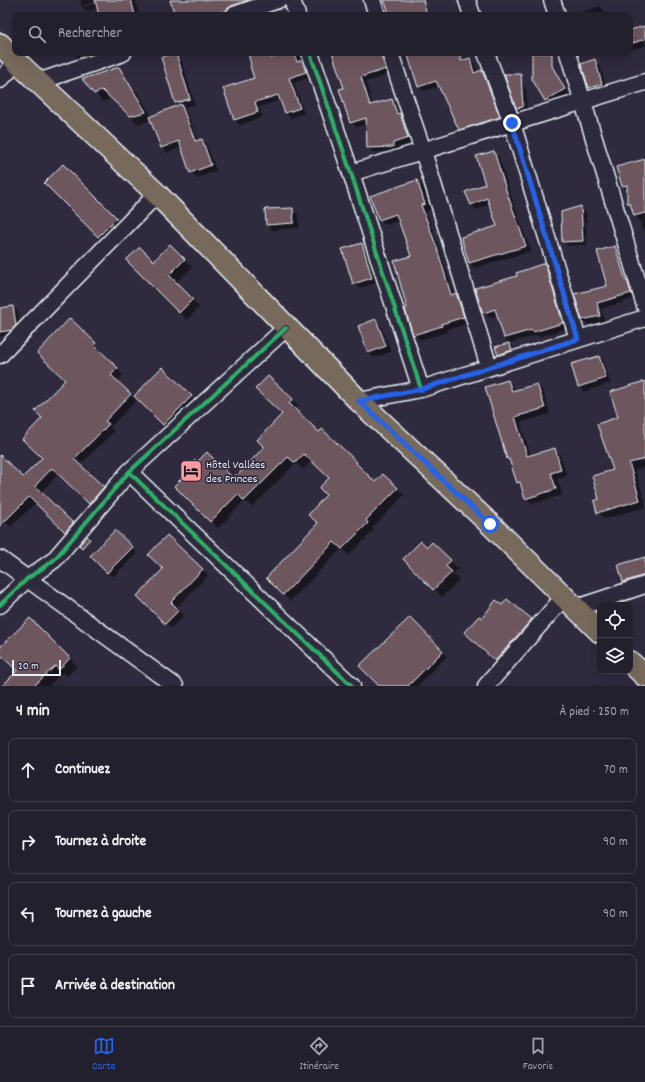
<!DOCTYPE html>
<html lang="fr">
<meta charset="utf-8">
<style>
body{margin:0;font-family:Dekko,sans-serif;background:#2b2836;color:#f1f3f6}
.controls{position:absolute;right:12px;bottom:12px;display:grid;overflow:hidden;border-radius:8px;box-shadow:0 4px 16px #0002}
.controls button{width:36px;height:36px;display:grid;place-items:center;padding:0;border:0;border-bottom:1px solid #403e4a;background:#23202e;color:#f1f3f6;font:20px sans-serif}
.scale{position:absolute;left:12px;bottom:10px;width:49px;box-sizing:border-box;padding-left:4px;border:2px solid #e8f1f8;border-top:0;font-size:11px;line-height:14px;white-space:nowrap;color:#e8f1f8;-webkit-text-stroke:3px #2f2a3d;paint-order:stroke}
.stop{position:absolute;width:12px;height:12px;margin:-9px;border:3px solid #2563eb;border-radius:50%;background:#fff}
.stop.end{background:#2563eb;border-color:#fff;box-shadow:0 1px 4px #0008}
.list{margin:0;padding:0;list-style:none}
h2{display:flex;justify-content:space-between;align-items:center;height:52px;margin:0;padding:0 16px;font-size:17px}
h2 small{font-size:13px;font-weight:400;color:#a3a3aa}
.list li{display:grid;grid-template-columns:26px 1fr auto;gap:12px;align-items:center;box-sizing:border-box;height:64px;margin:0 8px 8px;padding:0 8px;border:1px solid #403e4a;border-radius:8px}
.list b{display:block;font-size:15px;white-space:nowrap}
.list em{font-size:13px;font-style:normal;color:#a3a3aa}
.icon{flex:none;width:22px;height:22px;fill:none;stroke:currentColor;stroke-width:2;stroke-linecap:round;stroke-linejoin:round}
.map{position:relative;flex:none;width:645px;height:686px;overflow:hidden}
.search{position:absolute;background:#23202e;box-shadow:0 4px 16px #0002;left:12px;right:12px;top:12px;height:44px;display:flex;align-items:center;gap:10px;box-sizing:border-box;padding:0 14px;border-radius:8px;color:#a3a3aa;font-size:15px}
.sheet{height:340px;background:#23202e}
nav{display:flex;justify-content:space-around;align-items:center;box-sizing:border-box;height:56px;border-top:1px solid #403e4a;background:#23202e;font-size:11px;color:#a3a3aa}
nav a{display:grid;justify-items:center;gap:2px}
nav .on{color:#2563eb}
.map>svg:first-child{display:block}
.shadow{fill:#0007}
.building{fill:#6e575e;stroke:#e8f1f8}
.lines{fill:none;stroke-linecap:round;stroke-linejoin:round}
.minor-casing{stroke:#e8f1f8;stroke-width:19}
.major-casing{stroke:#e8f1f8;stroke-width:24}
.minor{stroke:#2f2a3d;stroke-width:16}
.major{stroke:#77695c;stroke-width:21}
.cycleway-casing{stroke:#2f2a3d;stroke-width:6}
.cycleway{stroke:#2db169;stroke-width:4}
.route{stroke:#2563eb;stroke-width:5}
.labels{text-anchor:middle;stroke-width:3.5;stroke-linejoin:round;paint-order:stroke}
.poi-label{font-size:12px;fill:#e8f1f8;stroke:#2f2a3d;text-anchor:start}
</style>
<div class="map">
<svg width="645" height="686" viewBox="0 0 645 686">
<rect width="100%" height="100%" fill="#2f2a3d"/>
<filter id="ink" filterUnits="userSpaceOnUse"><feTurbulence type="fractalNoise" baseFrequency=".025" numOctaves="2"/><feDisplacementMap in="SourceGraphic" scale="8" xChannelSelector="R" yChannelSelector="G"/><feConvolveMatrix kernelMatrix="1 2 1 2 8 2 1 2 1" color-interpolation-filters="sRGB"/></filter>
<g filter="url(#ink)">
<path class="shadow" d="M80 0H100L84 5V7L101 2 100 0H135L139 15H100L98 8 87 11 82 6Z
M171 0H249L251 6 232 15H176Z
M600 6 605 12 607 15H573Z
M645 27V46L630 50V31Z
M73 53H94L97 55 84 63Z
M248 53H302L311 77 294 83 304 113 291 118 286 113 281 100 259 107 262 117 240 125 235 120 225 89 255 79Z
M330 53H387L390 74 366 82 373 106 392 100 396 105 399 114 405 119 413 143 397 148V152H372L368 148 367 124 356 127 351 122 345 88 337 64 332 59Z
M401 53H438L443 68 470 59 475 64 477 73 482 72 487 76 504 122 465 134 460 129 440 86 424 91 419 86 410 59 407 60Z
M176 54 181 59 195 104 183 108 186 111 198 141 202 140 207 145 216 171 197 178 191 172 182 147 167 153 162 147 151 120 139 124 111 98 103 102 84 80 130 86 139 94 152 117 180 106 176 103Z
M594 61 600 66 607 89 595 93 590 88Z
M555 73 560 78 570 95 551 106 545 100Z
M521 83 526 88 527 112H522L517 107Z
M494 152 499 157 512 199 531 251 475 268 470 263 463 237 498 227 490 204 476 210 471 205 486 184Z
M645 159V232L641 228V222L635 216 632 206 628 203V191L623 186 618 167Z
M63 166 124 227 106 244 45 183Z
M417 181 423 187 431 210 426 211 442 255 454 295 456 294 462 300 469 323 446 330 447 332 420 340 414 334 408 309 412 256 399 220 386 225 379 219Z
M581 207 586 212 587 245 568 246 563 242Z
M293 209 298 214 299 228 272 230 267 225Z
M361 244 367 250 377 283 359 288 354 283Z
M170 246 192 267 175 283 199 307 187 320 127 260 154 262Z
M615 247 620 252 630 284 632 287 636 298 601 309 605 321 588 325 583 320 608 286Z
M545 265 550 270 568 328 539 337 537 335 510 343 504 338 498 315 490 318 483 311Z
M13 307 18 312 21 330 17 335 0 337V309Z
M70 320 101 350 99 352 123 375 117 381 136 401 110 427 114 431 80 465 109 494 96 509 59 473 41 492 79 530 72 537 36 502 11 527 0 517V456L23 478 43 458V418L66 380Z
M376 320 381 326 391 352 374 358 369 353Z
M509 344 512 346 513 353 501 357 498 354Z
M598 357 604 362 610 383 584 392 579 386Z
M162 368 199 405 172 432 135 396Z
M269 377 299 406 295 410 319 433 322 430 363 469 362 470 375 483 383 475 404 495 372 528 374 530 349 555 342 548 290 601 267 578 319 524 328 495 331 478 312 460 303 469 296 463 252 507 245 500 218 528 175 486 234 480 266 447 283 414Z
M645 380V467L635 470 644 498H645V507L605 519 598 512 601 500 614 471 619 418 643 383V381Z
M508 381 514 388 515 391 537 385 543 391 550 414 520 423 531 456 554 449 560 455 567 476 557 479 562 495 532 504 526 498 523 488 518 483 511 462 508 459Z
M115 531 137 553 113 577 91 556Z
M167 537 208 575 176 608 183 616 171 628 138 596 165 569Z
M432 543 458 569 453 574 459 580 442 597 405 559 427 548Z
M645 558V585L632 589 624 581Z
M507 600 537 625 501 666 465 632 502 607Z
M409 618 447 656 417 686H381Z
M30 619 77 666 67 676 63 672 49 686H4L18 671 0 653V649Z"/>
<path class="building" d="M95 0H131L135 15H99Z
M170 0H249L231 6 226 11 215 15H175Z
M384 0H423L427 15H390Z
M645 26V39L630 44V30Z
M176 53 190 99 175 103 161 57Z
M248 53H270L271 58 286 53H294L297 62 302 60 306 72 289 78 300 108 285 113 278 95 255 102 258 112 234 120 223 88 254 78 250 66 251 65Z
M332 53H381L386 69 361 77 370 105 392 99 397 114 400 113 408 138 393 143V147L367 148 366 118 350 123 339 89 344 88Z
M407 53H460L461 61 470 58 474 73 482 70 500 117 459 130 436 81 418 87Z
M532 53H552V66L565 89 545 101 532 79Z
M595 59 602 84 589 88 581 64Z
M119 67 146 112 130 116 102 90 94 94 82 79Z
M504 74H521L523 107 516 108Z
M181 104 195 141 202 139 211 165 190 173 179 141 161 148 149 117Z
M494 151 507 193 526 246 469 263 461 237 497 226 487 198 471 205 465 192 485 184 476 156Z
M645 159V213L634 216 630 203H627V185L622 186 616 167Z
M63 164 117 218 98 237 44 183Z
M417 180 425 204 421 205 437 248 451 295 456 293 464 317 441 324 442 326 413 335 405 309 407 308 394 261 411 256 396 214 379 220 370 196Z
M581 206 583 241 562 242 561 212Z
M293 208 294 223 266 225 265 209Z
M362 243 372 278 353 284 342 249Z
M170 244 185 259 169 275 193 299 179 313 126 260 140 247 154 261Z
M615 246 626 281 627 280 631 293 597 303 600 316 582 320 574 294 607 286 597 251Z
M545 263 563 323 533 332 532 330 504 338 495 309 484 313 483 311H482L475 288 517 276 516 273Z
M13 306 16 325 12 330 0 332V308Z
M70 318 96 343 94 345 118 368 111 375 131 394 105 421 109 424 74 459 104 487 89 504 52 468 35 486 73 523 65 532 29 497 0 526V455L23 477 42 458 22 439 42 418 35 411 65 380 37 353Z
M376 319 386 346 368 353 358 326Z
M509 343 512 350 498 355 495 347Z
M599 356 606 378 578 387 571 364Z
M162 367 192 396 163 425 134 396Z
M268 376 293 399 289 403 319 432 322 429 357 462 356 463 375 482 383 474 398 488 366 520 368 523 342 549 334 542 283 595 266 578 318 523 308 515 326 495 319 488 329 478 304 454 295 463 288 457 244 501 238 494 210 522 174 486 184 476 182 474 195 460 197 462 207 452 234 479 264 447 257 440 282 414 255 389Z
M508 380 512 391 537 384 545 408 515 417 527 456 555 448 561 470 551 473 556 489 525 499 520 482 517 483 509 459H507L485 387Z
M645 381V459L629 463 640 500 597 513 594 501 599 499 592 476 613 470 597 424 618 417 610 392Z
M115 530 133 547 107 573 90 556Z
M167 535 203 569 171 602 179 610 165 624 137 596 163 569 148 555Z
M87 536 90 539 82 548 79 545Z
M421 541 427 547 432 542 451 560 446 566 452 572 433 590 403 559Z
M645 557V575L623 582 618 565Z
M507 599 532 619 495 661 464 632 479 616 482 618 496 600 502 605Z
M410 617 443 651 408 686H379L359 666Z
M30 618 70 658 59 670 55 666 34 686H2L17 671 0 654V647Z"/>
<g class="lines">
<g class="minor-casing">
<path id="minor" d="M292 0 297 15
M372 0 377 15
M467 0 472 15
M552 0 557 15
M234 15 278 0
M310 53 351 173 421 389
M390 53 423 151 489 367
M486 53 512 123 578 339
M568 53 645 306
M0 80 17 62
M38 82 123 53
M351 173 645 82
M0 355 157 194
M359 401 421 389 645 318
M129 472 352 686
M0 559 175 686
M0 605 27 579 54 560 129 472 286 328
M576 608 645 585
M486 686 564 597"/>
</g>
<g class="major-casing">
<path id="major" d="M0 44 17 62 157 194 359 401 490 524 600 632
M630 662 645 676"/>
</g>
<use href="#minor" class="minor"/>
<use href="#major" class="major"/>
<g class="cycleway-casing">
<path id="cycleway" d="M310 53 351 173 421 389
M129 472 352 686
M0 605 27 579 54 560 129 472 286 328"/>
</g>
<use href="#cycleway" class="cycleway"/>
</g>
</g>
<g class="lines" filter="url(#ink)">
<path class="route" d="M490 524 359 401 422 389 578 339 512 123"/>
</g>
<defs>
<g id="hotel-square" transform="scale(1.15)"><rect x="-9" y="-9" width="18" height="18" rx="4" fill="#ff9aa2" stroke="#2f2a3d"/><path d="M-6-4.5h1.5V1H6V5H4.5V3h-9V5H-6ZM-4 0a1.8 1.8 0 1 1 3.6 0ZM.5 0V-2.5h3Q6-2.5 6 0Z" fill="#111"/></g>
</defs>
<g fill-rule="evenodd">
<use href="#hotel-square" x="191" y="471"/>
</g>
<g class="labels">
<g class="poi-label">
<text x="206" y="468">Hôtel Vallées<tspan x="206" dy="14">des Princes</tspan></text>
</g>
</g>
</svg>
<div class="controls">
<button><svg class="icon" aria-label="locate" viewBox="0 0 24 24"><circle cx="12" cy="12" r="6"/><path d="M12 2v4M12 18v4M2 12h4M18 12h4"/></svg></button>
<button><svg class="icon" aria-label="layers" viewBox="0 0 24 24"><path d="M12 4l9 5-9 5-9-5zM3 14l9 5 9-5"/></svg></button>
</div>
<div class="scale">20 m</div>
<div class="stop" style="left:490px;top:524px"></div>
<div class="stop end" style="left:512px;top:123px"></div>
<div class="search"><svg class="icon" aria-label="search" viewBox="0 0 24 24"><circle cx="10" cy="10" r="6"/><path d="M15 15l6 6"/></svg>Rechercher</div>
</div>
<section class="sheet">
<h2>4 min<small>À pied · 250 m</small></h2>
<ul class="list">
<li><svg class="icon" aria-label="ahead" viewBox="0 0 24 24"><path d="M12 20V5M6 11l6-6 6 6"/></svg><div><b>Continuez</b></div><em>70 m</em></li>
<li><svg class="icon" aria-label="right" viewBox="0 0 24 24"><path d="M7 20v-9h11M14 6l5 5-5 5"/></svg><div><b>Tournez à droite</b></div><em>90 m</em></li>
<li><svg class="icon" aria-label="left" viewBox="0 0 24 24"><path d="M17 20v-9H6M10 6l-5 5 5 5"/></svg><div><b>Tournez à gauche</b></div><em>90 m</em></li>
<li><svg class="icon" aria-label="arrive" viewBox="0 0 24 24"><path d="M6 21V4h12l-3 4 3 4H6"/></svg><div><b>Arrivée à destination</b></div></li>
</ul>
</section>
<nav>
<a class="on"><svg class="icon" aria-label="map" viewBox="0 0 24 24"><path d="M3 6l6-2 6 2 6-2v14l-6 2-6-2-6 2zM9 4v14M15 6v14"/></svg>Carte</a>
<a><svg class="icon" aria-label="directions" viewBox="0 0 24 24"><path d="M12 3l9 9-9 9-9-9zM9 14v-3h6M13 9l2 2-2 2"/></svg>Itinéraire</a>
<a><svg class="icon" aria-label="saved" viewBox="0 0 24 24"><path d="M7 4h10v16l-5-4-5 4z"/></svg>Favoris</a>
</nav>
